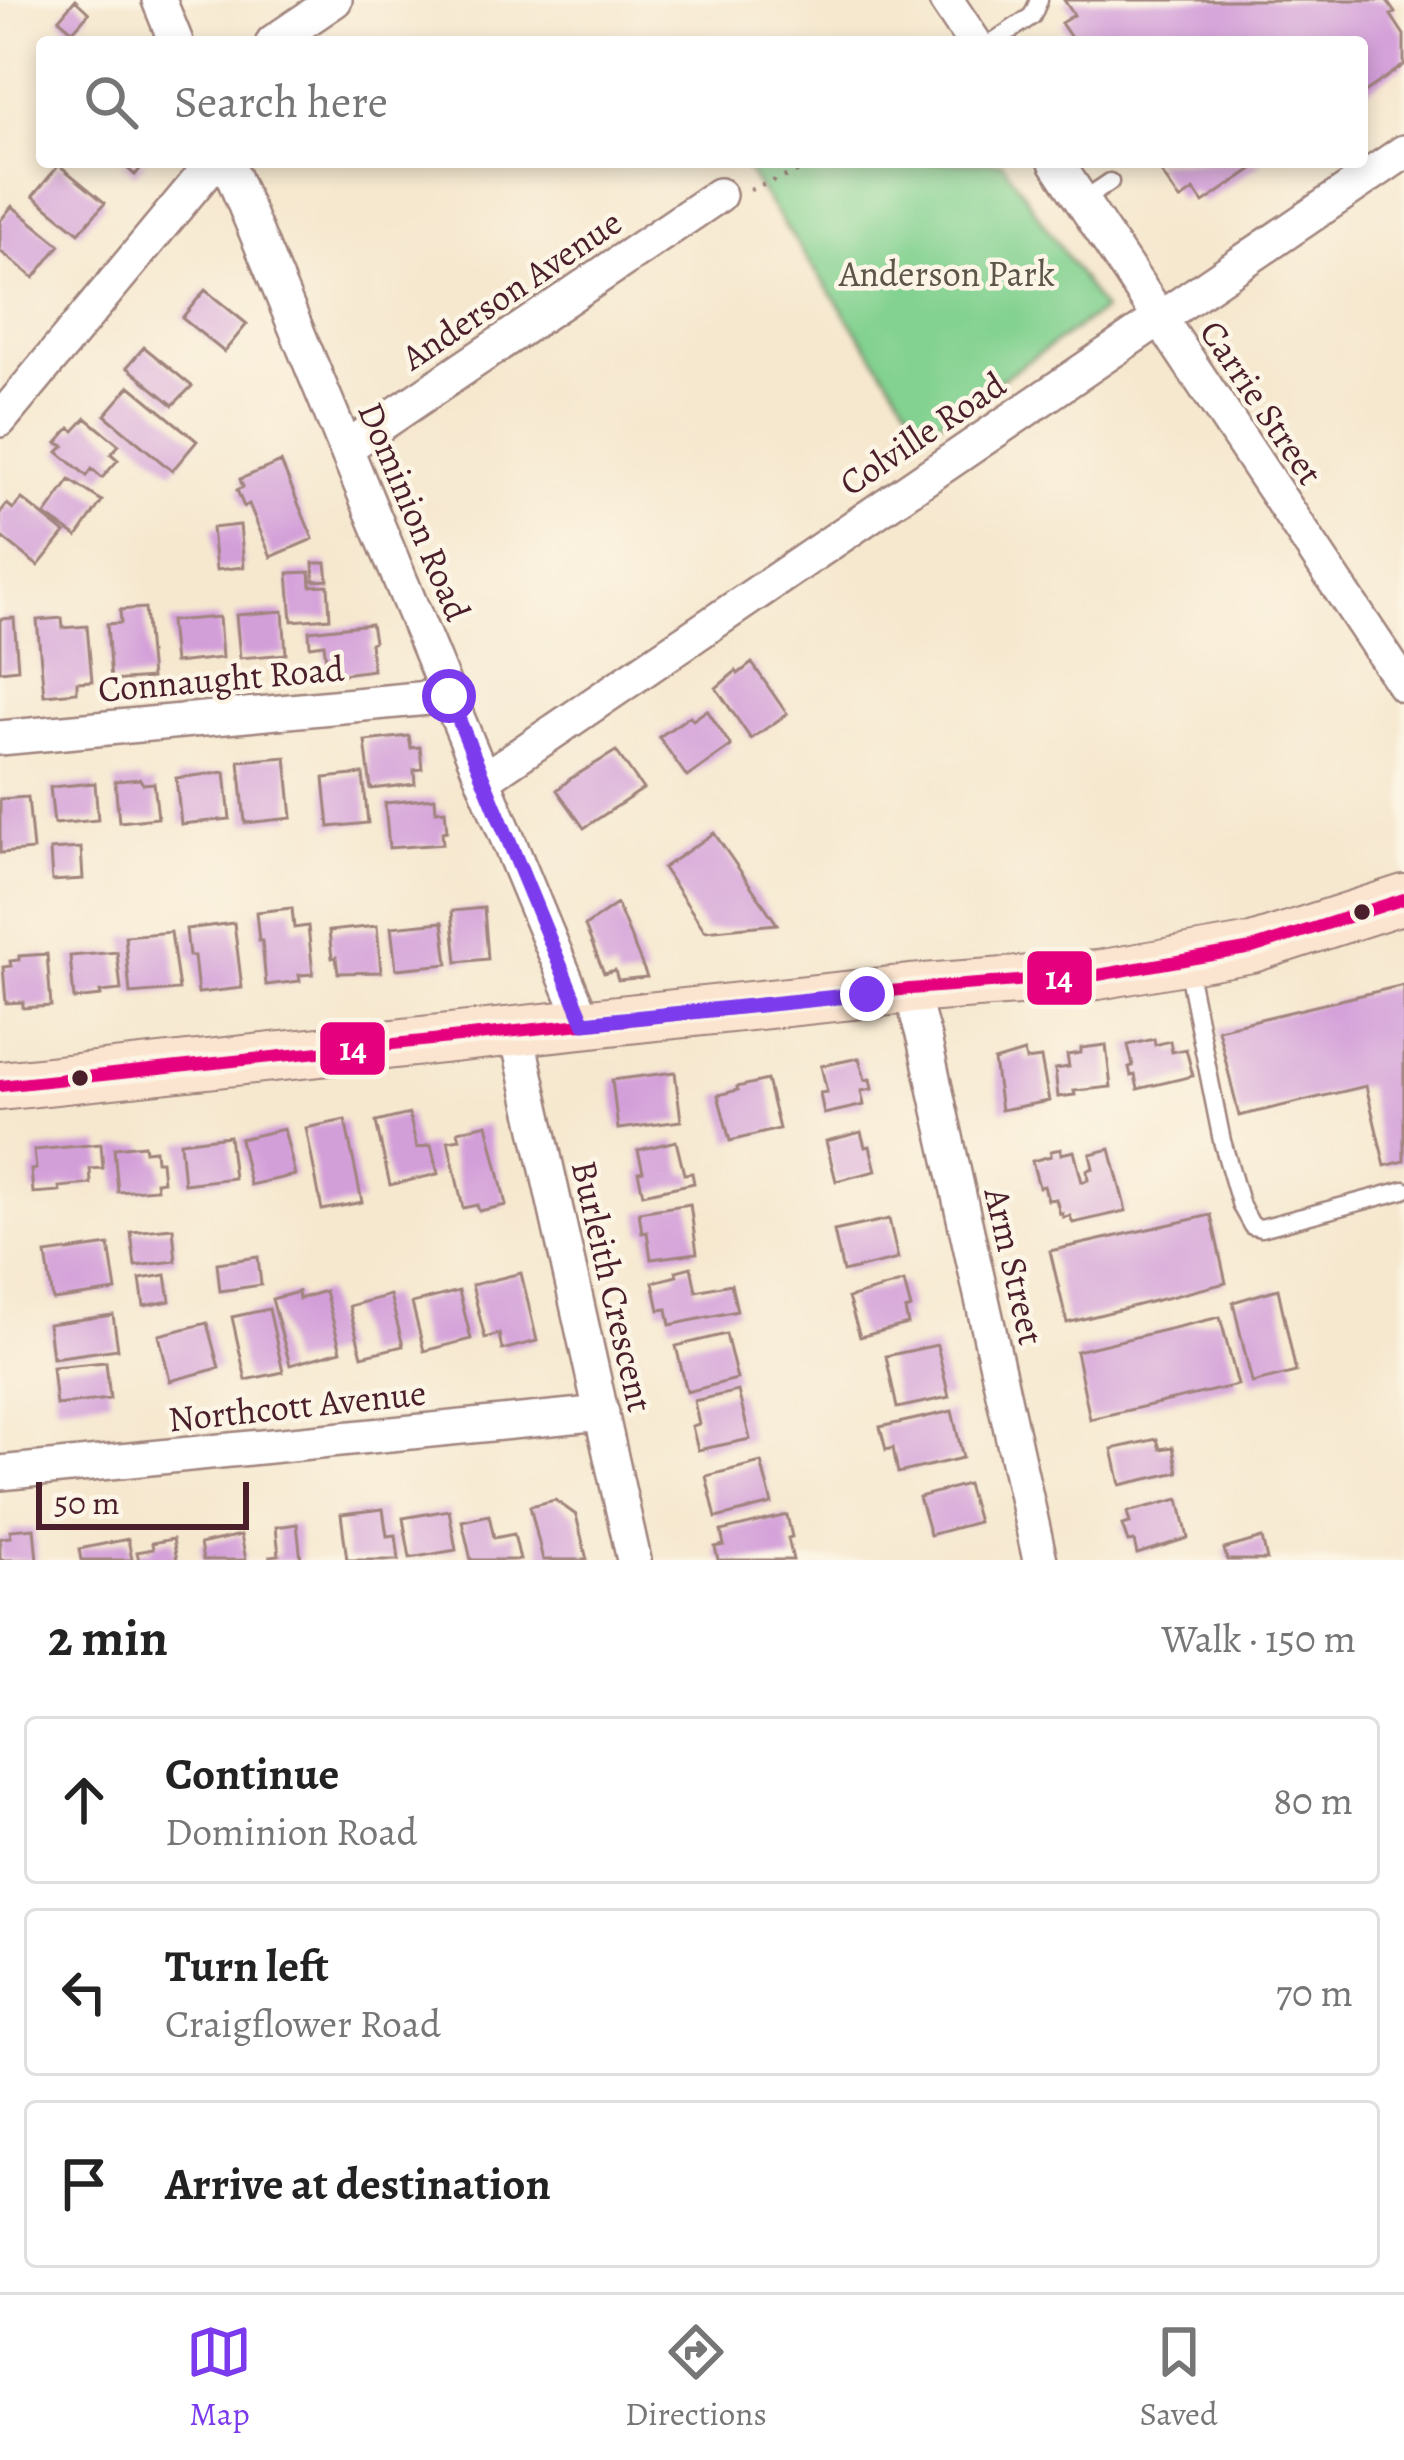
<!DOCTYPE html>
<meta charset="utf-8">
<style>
body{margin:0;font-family:Alegreya,serif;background:#f2f2f2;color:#222}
.scale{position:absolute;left:36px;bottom:30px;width:213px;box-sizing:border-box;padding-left:12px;border:6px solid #4a1f2b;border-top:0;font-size:33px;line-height:42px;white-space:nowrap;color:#4a1f2b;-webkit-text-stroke:9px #fcf5e5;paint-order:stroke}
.stop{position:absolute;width:36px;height:36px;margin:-27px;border:9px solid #7c3aed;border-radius:50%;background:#fff}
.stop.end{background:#7c3aed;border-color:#fff;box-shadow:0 3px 12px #0008}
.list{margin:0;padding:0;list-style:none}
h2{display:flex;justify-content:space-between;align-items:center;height:156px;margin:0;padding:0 48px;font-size:51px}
h2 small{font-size:39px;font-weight:400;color:#767676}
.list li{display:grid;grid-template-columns:78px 1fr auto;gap:36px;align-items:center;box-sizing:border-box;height:168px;margin:0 24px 24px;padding:0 24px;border:3px solid #e0e0e0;border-radius:12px}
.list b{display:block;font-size:45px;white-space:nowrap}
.list p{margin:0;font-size:39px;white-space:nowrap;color:#767676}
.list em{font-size:39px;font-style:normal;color:#767676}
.icon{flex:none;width:66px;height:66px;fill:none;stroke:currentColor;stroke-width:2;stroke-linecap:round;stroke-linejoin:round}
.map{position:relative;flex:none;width:1404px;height:1560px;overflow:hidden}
.search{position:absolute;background:#fff;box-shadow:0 6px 18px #0003;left:36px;right:36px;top:36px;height:132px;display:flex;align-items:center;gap:30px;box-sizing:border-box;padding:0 42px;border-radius:12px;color:#767676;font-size:45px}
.sheet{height:732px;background:#fff}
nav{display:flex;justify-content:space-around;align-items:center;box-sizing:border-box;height:168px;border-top:3px solid #e0e0e0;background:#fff;font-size:33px;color:#767676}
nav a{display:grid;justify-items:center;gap:6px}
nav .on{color:#7c3aed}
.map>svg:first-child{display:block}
.green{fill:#83d291;stroke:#66785e;stroke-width:3}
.building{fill:#d39fd9}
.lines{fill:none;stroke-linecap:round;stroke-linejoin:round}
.lane-casing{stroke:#a0847d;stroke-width:21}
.street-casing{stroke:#a0847d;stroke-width:38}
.secondary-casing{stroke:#a0847d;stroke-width:52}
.path{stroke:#a0847d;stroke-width:4.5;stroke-dasharray:3 9;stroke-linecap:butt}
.lane{stroke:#fff;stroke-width:16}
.street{stroke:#fff;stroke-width:33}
.secondary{stroke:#fce5d0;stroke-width:48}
.bus-1-casing{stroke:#fcf5e5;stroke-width:21}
.bus-1{stroke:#e5007d;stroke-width:12}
.route{stroke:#7c3aed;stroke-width:15}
.bus-dot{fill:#4a1f2b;stroke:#fcf5e5;stroke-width:4.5}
.labels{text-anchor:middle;stroke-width:9;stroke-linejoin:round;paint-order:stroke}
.park-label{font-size:36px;fill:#5b554a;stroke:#fcf5e5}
.street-label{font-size:36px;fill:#4a1f2b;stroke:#fcf5e5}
.line-badge{stroke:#fcf5e5;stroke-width:4.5}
.badge-label{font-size:33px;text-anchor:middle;font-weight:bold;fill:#fff}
</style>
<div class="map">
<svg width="1404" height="1560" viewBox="0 0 1404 1560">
<rect width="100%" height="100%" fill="#fcf5e5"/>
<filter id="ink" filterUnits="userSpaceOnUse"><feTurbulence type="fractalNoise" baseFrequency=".00833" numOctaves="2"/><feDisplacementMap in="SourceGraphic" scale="24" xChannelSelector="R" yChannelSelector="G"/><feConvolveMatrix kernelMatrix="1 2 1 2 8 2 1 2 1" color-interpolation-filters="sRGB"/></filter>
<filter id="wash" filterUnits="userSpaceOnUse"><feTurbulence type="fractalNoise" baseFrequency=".004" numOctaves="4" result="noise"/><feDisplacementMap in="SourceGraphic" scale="48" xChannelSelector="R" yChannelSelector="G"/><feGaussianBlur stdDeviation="2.7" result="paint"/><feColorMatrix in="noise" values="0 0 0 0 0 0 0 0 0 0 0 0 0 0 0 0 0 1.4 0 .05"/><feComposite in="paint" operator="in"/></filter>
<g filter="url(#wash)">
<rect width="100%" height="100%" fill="#f6e8cf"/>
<path class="green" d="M1002 162 1103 310 925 431 742 163Z"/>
<g id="blocks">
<path class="building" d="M75 0 89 13 73 31 59 19Z
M1064 0H1386L1395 13 1391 15 1404 35V65L1362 94V42H1074L1061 23 1074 15Z
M120 162H146L135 175Z
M1154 162H1263L1203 203 1194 190 1180 200Z
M59 165 105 203 79 233 33 196Z
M12 206 60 245 34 278 0 251V221Z
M205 290 247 324 224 352 182 318Z
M144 347 192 386 173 405 127 367Z
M130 386 197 441 172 471 105 415Z
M86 418 119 445 111 454 118 460 102 478 92 469 87 476 58 452 64 446 57 443 70 428 74 431Z
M281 462 313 539 271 557 249 504 244 507 237 490 243 487 240 479Z
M70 480 102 501 77 537 45 515Z
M22 499 65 533 38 566 0 536V513L7 504 13 509Z
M240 525 244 567 216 570 212 528Z
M313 563H326L328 580 314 581Z
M310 572 311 586 328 585 330 618 292 621 288 573Z
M145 608 151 678 111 681 107 624 121 623 120 610Z
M283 611 286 654 240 658 236 615Z
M219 617 222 658 174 663 170 621Z
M14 618 18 669 0 671V619Z
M62 618 63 628 87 626 92 681 77 682V692L44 695 37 620Z
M371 624 374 641 370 643 373 670 328 676 324 644 310 646 309 631Z
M752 663 787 714 751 739 716 688 736 671 738 674Z
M707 710 731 746 687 777 659 737 690 716 693 720Z
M409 736 411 748 420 747 422 769 414 770 415 784 371 789 365 741Z
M616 751 643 789 584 828 557 790 570 779Z
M286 757 292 818 245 823 239 761Z
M225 772 230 819 181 824 176 778Z
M363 774 368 823 329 827 324 778Z
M140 779 143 784 154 783 158 818 119 822 115 781Z
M95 783 98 820 54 824 50 787Z
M28 797 33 850 0 853V799Z
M435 798 436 811 445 810 447 831 442 832 443 844 389 848 385 803Z
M714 833 777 924 705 931 663 868Z
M81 848 83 879 52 881 50 850Z
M617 904 647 977 618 980 615 970 604 973 585 926Z
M292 908 294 928 308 926 313 974 299 975 300 981 266 985 262 941H259L256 912Z
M484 908 488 959 457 962 452 911Z
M443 922 448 964 396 969 391 927Z
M234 923 242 988 198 993 194 956H189L186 929Z
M377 926 381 972 338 973 336 957 332 958 329 931Z
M171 932 179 990 130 994 125 936Z
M117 952 121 990 100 992 101 996 74 999 70 956Z
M47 954 51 1006 23 1008V1002L6 1003 3 967 11 966 10 961 19 960V956Z
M1404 985V1161L1385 1166 1366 1086 1239 1116 1218 1029Z
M1154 1039 1155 1045 1170 1041 1172 1052 1186 1049 1193 1076 1138 1089 1135 1075 1131 1076 1129 1067 1133 1066 1128 1045Z
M1106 1045 1111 1087 1074 1091 1075 1095 1058 1097 1055 1069 1069 1067 1067 1055 1081 1053V1048Z
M1024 1052 1026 1060 1041 1058 1049 1101 1001 1110 994 1061Z
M859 1058 865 1080 870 1079 872 1089 861 1091 864 1105 824 1114 820 1093 827 1092 821 1066Z
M675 1072 681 1121 618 1129 612 1080Z
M767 1080 779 1129 730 1141 718 1095 738 1090 737 1087Z
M409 1114 417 1148 431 1145 438 1174 390 1185 376 1122Z
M345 1120 362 1202 322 1210 306 1128Z
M487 1124 506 1205 479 1211 477 1205 463 1208 448 1141 460 1139 458 1131Z
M284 1129 295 1175 250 1185 240 1139Z
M861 1132 865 1147 870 1146 876 1171 836 1181 826 1141Z
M229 1136 234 1178 184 1184 180 1142Z
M676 1141 684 1174 692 1173 694 1183 643 1194 638 1172 643 1171 638 1150Z
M101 1144 103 1168 90 1169 91 1184 59 1187 60 1191 33 1193 31 1170 36 1169 34 1150Z
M144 1145 145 1151 155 1150 156 1161H161L163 1181 156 1182 157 1189 118 1192 114 1148Z
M1061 1149V1154L1074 1151 1082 1182 1088 1180 1087 1170 1093 1168 1090 1154 1110 1149 1126 1211 1073 1223 1070 1216 1063 1217 1062 1213 1060 1214 1056 1199 1048 1200 1044 1186 1039 1187 1032 1161 1051 1156V1151Z
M690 1204 697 1253 651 1259 647 1232 642 1233 639 1212Z
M1211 1215 1226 1283 1067 1323 1050 1251Z
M889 1219 898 1259 843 1272 834 1231Z
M173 1228 176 1261 135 1266 131 1232Z
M109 1245 116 1291 53 1300 46 1254Z
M258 1257 261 1285 220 1291 217 1263Z
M691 1267 696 1291 731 1284 737 1311 670 1325 667 1309 659 1310 653 1282 677 1276 676 1271Z
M521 1273 537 1341 502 1350 499 1334 485 1338 472 1285Z
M166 1275 170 1301 144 1306 140 1279Z
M904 1282 911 1308 905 1310 908 1324 860 1337 848 1298Z
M1278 1289 1296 1372 1252 1383 1233 1302Z
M325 1291 341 1351 290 1365 272 1299 298 1292 299 1299Z
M459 1291 471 1339 424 1351 412 1303Z
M390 1295 403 1346 362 1356 349 1306Z
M269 1309 283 1372 246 1380 232 1317Z
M113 1315 118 1349 52 1358 48 1324Z
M1220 1317 1238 1385 1090 1419 1076 1351Z
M207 1323 219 1368 170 1381 159 1335Z
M726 1334 737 1379 687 1392 676 1346Z
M937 1345 949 1397 897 1408 886 1356Z
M106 1362 110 1399 56 1405 52 1367Z
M738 1391 750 1439 698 1450 692 1426 699 1424 694 1401Z
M952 1411 963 1458 898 1473 893 1448 886 1450 880 1427Z
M1157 1439 1160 1449 1173 1447 1178 1472 1120 1485 1112 1449Z
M761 1462 772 1504 716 1518 706 1476Z
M967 1484 978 1522 930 1535 919 1497Z
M1179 1499 1188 1538 1137 1554 1134 1541 1128 1542 1122 1525 1130 1523 1127 1512Z
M555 1500 576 1515 587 1560H543L530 1506Z
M383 1509 387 1536 396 1535 399 1560H347L341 1514Z
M449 1510 456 1550 410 1558 403 1518Z
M489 1515 494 1538 514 1534 520 1560H471L462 1521Z
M787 1515 792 1537 788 1538 793 1560H718L715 1547 724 1545 721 1531Z
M297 1524 301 1560H270V1556L279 1555 276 1527Z
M34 1528 37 1560H0V1538L11 1537 10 1530Z
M241 1535 246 1560H203L200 1544Z
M1262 1538 1267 1560H1227L1224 1549Z
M128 1539 132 1560H81L79 1549Z
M173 1539 177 1560H139L137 1552 153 1549 152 1543Z"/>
</g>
</g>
<g filter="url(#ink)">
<use href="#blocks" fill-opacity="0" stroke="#a0847d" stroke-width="3"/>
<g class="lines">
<g class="lane-casing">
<path id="lane" d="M993 42 1032 16 1039 0
M1082 201 1110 182
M1187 966 1222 1141 1241 1206 1252 1226 1261 1228 1404 1190"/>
</g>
<g class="street-casing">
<path id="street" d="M159 0 176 42
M946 0 974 42
M273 42 335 0
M227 162 584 1023
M1056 162 1404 685
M0 420 214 162
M346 448 719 195
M0 738 450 696
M484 779 1404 152
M910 989 924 1038 1040 1560
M516 1030 634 1560
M0 1473 602 1413"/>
</g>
<g class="secondary-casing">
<path id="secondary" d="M0 1086 910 989 1098 975 1252 948 1404 899"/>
</g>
<path class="path" d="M750 190 823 162"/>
<use href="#lane" class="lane"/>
<use href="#street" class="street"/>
<use href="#secondary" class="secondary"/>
<g class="bus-1-casing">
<path id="bus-1" d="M0 1086 910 989 1098 975 1252 948 1404 899"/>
</g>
<use href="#bus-1" class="bus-1"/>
</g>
</g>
<g class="lines" filter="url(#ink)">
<path class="route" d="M449 696 584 1023 867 994"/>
</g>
<g class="bus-dot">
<circle cx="1362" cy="912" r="10"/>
<circle cx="80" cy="1078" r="10"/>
</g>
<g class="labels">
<g class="park-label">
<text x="947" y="286">Anderson Park</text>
</g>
<g class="street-label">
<text transform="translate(511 289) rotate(-34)" y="13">Anderson Avenue</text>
<text transform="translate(1262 402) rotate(56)" y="13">Carrie Street</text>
<text transform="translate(922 433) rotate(-34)" y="13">Colville Road</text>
<text transform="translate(415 511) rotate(67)" y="13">Dominion Road</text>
<text transform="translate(221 678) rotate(-5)" y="13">Connaught Road</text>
<text transform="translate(1015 1266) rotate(77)" y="13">Arm Street</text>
<text transform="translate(613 1286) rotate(77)" y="13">Burleith Crescent</text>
<text transform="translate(297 1405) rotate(-6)" y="13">Northcott Avenue</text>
</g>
</g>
<g class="line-badge">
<rect x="1025" y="949" width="69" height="58" rx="12" fill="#e5007d"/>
<rect x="318" y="1020" width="69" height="57" rx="12" fill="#e5007d"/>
</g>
<g class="badge-label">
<text x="1059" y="989">14</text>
<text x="353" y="1060">14</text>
</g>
</svg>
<div class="scale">50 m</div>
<div class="stop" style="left:449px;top:696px"></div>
<div class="stop end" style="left:867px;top:994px"></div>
<div class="search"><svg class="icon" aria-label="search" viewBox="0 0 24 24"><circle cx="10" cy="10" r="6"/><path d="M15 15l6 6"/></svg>Search here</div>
</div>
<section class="sheet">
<h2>2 min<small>Walk · 150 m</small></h2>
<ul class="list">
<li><svg class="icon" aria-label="ahead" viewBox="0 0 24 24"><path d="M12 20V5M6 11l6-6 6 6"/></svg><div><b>Continue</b><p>Dominion Road</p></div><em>80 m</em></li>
<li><svg class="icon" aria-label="left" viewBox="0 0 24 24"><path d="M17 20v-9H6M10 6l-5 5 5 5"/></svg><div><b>Turn left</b><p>Craigflower Road</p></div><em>70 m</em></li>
<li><svg class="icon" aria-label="arrive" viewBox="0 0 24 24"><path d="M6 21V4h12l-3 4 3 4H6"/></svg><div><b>Arrive at destination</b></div></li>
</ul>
</section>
<nav>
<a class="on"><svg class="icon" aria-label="map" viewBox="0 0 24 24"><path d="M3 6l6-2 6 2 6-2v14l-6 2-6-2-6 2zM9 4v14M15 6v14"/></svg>Map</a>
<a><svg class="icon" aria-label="directions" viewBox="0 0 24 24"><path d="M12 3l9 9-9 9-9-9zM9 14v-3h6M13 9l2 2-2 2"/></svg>Directions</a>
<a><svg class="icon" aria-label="saved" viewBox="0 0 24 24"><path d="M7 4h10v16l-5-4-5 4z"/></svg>Saved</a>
</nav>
